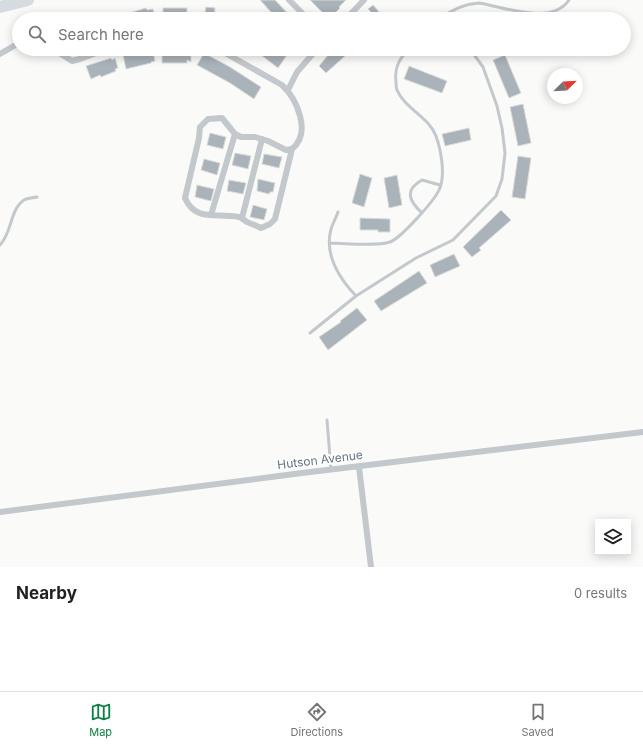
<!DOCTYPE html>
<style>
body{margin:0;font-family:Inter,sans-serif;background:#f6f6f6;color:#202124}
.controls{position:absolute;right:12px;bottom:12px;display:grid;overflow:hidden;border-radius:0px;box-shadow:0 2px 10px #0003}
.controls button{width:36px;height:36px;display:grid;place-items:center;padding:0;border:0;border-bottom:1px solid #e0e0e0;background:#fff;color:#202124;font:20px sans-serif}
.compass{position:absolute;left:547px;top:68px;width:36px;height:36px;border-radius:50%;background:#fff;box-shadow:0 2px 10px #0003;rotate:66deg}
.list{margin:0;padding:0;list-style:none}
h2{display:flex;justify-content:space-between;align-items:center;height:52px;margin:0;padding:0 16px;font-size:17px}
h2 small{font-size:13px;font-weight:400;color:#757577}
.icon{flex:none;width:22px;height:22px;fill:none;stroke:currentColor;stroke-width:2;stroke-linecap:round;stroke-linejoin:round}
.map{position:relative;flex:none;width:643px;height:567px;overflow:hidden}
.search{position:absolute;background:#fff;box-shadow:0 2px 10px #0003;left:12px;right:12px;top:12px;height:44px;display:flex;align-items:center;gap:10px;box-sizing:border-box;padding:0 14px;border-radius:22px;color:#757577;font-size:15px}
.sheet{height:124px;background:#fff}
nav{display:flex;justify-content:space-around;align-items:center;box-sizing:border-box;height:56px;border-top:1px solid #e0e0e0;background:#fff;font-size:11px;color:#757577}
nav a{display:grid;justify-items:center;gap:2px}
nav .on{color:#0b8043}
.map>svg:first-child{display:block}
.building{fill:#aab3b9;stroke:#dcdcda}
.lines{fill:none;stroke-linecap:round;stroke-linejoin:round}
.service{stroke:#c3c8cc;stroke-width:3}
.minor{stroke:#c3c8cc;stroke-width:6}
.motorway{stroke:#d6dbdf;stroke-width:12}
.labels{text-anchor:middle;stroke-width:4;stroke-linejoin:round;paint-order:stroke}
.street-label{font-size:12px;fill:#657683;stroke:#fff}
</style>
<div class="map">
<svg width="643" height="567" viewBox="0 0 643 567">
<rect width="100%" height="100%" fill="#fafaf8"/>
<path class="building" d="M260 0H275L293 19H278L276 17 274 19 270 14 271 12Z
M310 0H346L339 7 340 8 335 13 334 12 328 18Z
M373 5 380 13 373 19H363L371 12 368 9Z
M206 7 215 8 214 19H204Z
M146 8 147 10 153 9 155 19H131L129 13Z
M163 8H187V19H163Z
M120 13 122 19H104V18Z
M149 49V52L153 51 155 61 151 62V63L126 69 123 55Z
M162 49H188V52H191V62L187 60V63H162Z
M253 49H279L287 55 278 68Z
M333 49H350L344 55 345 56 326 73 319 66Z
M204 53 230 67 261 87 254 99 230 83 197 65Z
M505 55 521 93 509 98 493 60Z
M111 58 112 60 115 58 118 68 115 69 116 71 101 77 100 75 91 79 86 66Z
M409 66 447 81 442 93 404 79Z
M523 104 531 143 518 146 510 107Z
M469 128 471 140 445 146 442 134Z
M210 133 226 137 223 149 207 145Z
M235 153 251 156 248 169 232 165Z
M264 154 282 157 279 168 262 164Z
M518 156 531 158 525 199 512 197Z
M204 159 220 163 217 175 201 170Z
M360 174 372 178 364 207 352 203Z
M397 175 402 205 389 208 384 178Z
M258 179 275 183 273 192H270L269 194 257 191Z
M229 180 246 183 243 194 227 191Z
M197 185 214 189 211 201 195 197Z
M253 205 267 209 264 220 250 217Z
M501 210 511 220 479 248 481 250 472 257 463 247Z
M360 218 390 219V232H378V230H360Z
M454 254 460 266 435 277 430 265Z
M419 271 427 283 381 311 374 301Z
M357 308 367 320 328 350 319 337 341 322 340 321Z"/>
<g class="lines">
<path class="service" d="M440 19C452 9 464 4 479 3 504 7 552 26 569 0
M338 212C336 218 333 223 331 229 324 255 339 278 356 296
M422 213C409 201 404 190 422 180L440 185
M330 243C345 243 376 247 390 242 401 238 434 201 439 190 446 176 441 150 436 136 429 117 405 109 397 90 396 88 396 84 396 81 394 67 400 59 408 49
M0 245C12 233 10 209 24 200 27 198 33 198 37 197
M310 333 356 296 416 258 453 240 496 196 502 179 505 153 502 128 497 106 483 67 470 49
M327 420 331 470"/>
<path class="minor" d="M289 0 308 19
M346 19 364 0
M53 49 72 61 80 59 107 49
M218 49 282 85C297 99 312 133 292 149L275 219 270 224 261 228C257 226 252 224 247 222 244 220 242 218 239 217 217 212 196 223 185 198L199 138 200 127 208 119 222 118 235 134 241 137H255L268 141 286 150 292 149
M0 54 19 43
M288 90 297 72 317 49
M211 215 235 134
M242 218 262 139
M359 467 371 567
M0 512 302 473 643 432"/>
<path class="motorway" d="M0 7 28 0"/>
</g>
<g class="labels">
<g class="street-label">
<text transform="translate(320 460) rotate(-7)" y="4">Hutson Avenue</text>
</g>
</g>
</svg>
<div class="controls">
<button><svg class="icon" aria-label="layers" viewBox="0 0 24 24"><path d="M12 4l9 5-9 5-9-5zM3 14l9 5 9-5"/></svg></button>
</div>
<svg class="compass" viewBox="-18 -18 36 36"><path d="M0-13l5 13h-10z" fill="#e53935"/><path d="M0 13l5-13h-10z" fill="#757577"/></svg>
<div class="search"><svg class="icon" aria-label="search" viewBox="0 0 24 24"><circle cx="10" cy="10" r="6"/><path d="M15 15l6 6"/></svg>Search here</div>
</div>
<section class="sheet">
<h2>Nearby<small>0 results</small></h2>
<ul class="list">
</ul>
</section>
<nav>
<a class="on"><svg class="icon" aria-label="map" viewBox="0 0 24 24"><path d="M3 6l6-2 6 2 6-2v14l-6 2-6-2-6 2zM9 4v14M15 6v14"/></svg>Map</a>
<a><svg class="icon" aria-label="directions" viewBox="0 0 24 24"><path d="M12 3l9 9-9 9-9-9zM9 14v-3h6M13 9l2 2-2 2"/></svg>Directions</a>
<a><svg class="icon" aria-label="saved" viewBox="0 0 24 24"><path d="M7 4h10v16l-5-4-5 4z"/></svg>Saved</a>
</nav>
